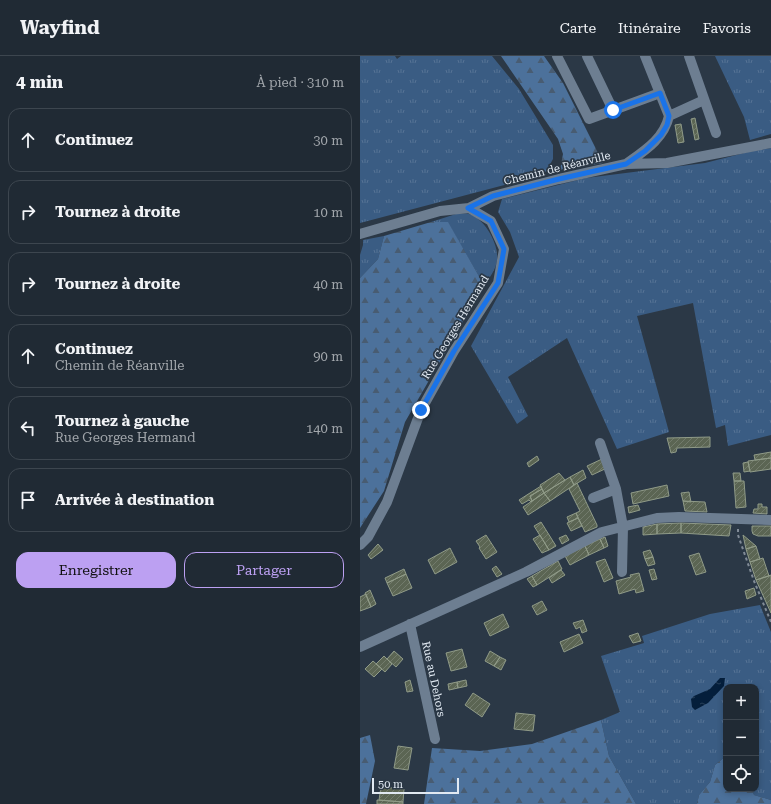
<!DOCTYPE html>
<html lang="fr">
<meta charset="utf-8">
<style>
body{margin:0;font-family:"Roboto Serif",serif;background:#28323c;color:#f1f3f6}
.controls{position:absolute;right:12px;bottom:12px;display:grid;overflow:hidden;border-radius:8px;box-shadow:0 2px 6px #0003}
.controls button{width:36px;height:36px;display:grid;place-items:center;padding:0;border:0;border-bottom:1px solid #3d464f;background:#202a34;color:#f1f3f6;font:20px sans-serif}
.scale{position:absolute;left:12px;bottom:10px;width:87px;box-sizing:border-box;padding-left:4px;border:2px solid #e1e9f2;border-top:0;font-size:11px;line-height:14px;white-space:nowrap;color:#e1e9f2;-webkit-text-stroke:3px #2b3846;paint-order:stroke}
.stop{position:absolute;width:12px;height:12px;margin:-9px;border:3px solid #1a73e8;border-radius:50%;background:#fff}
.stop.end{background:#1a73e8;border-color:#fff;box-shadow:0 1px 4px #0008}
.list{margin:0;padding:0;list-style:none}
h2{display:flex;justify-content:space-between;align-items:center;height:52px;margin:0;padding:0 16px;font-size:17px}
h2 small{font-size:13px;font-weight:400;color:#a2a7ac}
.list li{display:grid;grid-template-columns:26px 1fr auto;gap:12px;align-items:center;box-sizing:border-box;height:64px;margin:0 8px 8px;padding:0 8px;border:1px solid #3d464f;border-radius:12px}
.list b{display:block;font-size:15px;white-space:nowrap}
.list p{margin:0;font-size:13px;white-space:nowrap;color:#a2a7ac}
.list em{font-size:13px;font-style:normal;color:#a2a7ac}
.actions{display:flex;gap:8px;padding:12px 16px}
.actions a{flex:1;padding:9px 0;border:1px solid #bca0f2;border-radius:12px;text-align:center;font-size:14px;color:#bca0f2}
.actions .main{background:#bca0f2;color:#111}
.icon{flex:none;width:22px;height:22px;fill:none;stroke:currentColor;stroke-width:2;stroke-linecap:round;stroke-linejoin:round}
.map{position:relative;flex:none;width:411px;height:748px;overflow:hidden}
header{display:flex;align-items:center;gap:24px;box-sizing:border-box;height:56px;padding:0 20px;background:#202a34;border-bottom:1px solid #3d464f}
header strong{font-size:19px}
nav{display:flex;gap:22px;margin-inline-start:auto;font-size:14px}
main{display:flex}
aside{flex:1;background:#202a34}
.map>svg:first-child{display:block}
.grass{fill:url(#grass-tufts)}
.forest{fill:url(#forest-firs)}
.water{fill:url(#water-ripples)}
.building{fill:url(#building-hatch);stroke:#909b88}
.lines{fill:none;stroke-linecap:round;stroke-linejoin:round}
.path{stroke:#818b97;stroke-width:2;stroke-dasharray:3 3;stroke-linecap:butt}
.minor{stroke:#6d7e91;stroke-width:10}
.route{stroke:#1a73e8;stroke-width:5}
.labels{text-anchor:middle;stroke-width:3.5;stroke-linejoin:round;paint-order:stroke}
.street-label{font-size:11px;fill:#e1e9f2;stroke:#2b3846}
</style>
<header>
<strong>Wayfind</strong>
<nav><a>Carte</a><a>Itinéraire</a><a>Favoris</a></nav>
</header>
<main>
<aside>
<h2>4 min<small>À pied · 310 m</small></h2>
<ul class="list">
<li><svg class="icon" aria-label="ahead" viewBox="0 0 24 24"><path d="M12 20V5M6 11l6-6 6 6"/></svg><div><b>Continuez</b></div><em>30 m</em></li>
<li><svg class="icon" aria-label="right" viewBox="0 0 24 24"><path d="M7 20v-9h11M14 6l5 5-5 5"/></svg><div><b>Tournez à droite</b></div><em>10 m</em></li>
<li><svg class="icon" aria-label="right" viewBox="0 0 24 24"><path d="M7 20v-9h11M14 6l5 5-5 5"/></svg><div><b>Tournez à droite</b></div><em>40 m</em></li>
<li><svg class="icon" aria-label="ahead" viewBox="0 0 24 24"><path d="M12 20V5M6 11l6-6 6 6"/></svg><div><b>Continuez</b><p>Chemin de Réanville</p></div><em>90 m</em></li>
<li><svg class="icon" aria-label="left" viewBox="0 0 24 24"><path d="M17 20v-9H6M10 6l-5 5 5 5"/></svg><div><b>Tournez à gauche</b><p>Rue Georges Hermand</p></div><em>140 m</em></li>
<li><svg class="icon" aria-label="arrive" viewBox="0 0 24 24"><path d="M6 21V4h12l-3 4 3 4H6"/></svg><div><b>Arrivée à destination</b></div></li>
</ul>
<div class="actions"><a class="main">Enregistrer</a><a>Partager</a></div>
</aside>
<div class="map">
<svg width="411" height="748" viewBox="0 0 411 748">
<defs>
<pattern id="grass-tufts" width="24" height="20" patternUnits="userSpaceOnUse"><rect width="24" height="20" fill="#3a5c83"/><path d="M3 7l-1-3M5 7V3M7 7l1-3M15 17l-1-3M17 17v-4M19 17l1-3" fill="none" stroke="#567395"/></pattern>
<pattern id="forest-firs" width="22" height="20" patternUnits="userSpaceOnUse"><rect width="22" height="20" fill="#4c719b"/><path d="M5 1l3.5 6h-7zM16 11l3.5 6h-7z" fill="#485c72"/></pattern>
<pattern id="water-ripples" width="26" height="14" patternUnits="userSpaceOnUse"><rect width="26" height="14" fill="#041e3b"/><path d="M2 4q2-2 4 0t4 0M15 11q2-2 4 0t4 0" fill="none" stroke="#283f58"/></pattern>
<pattern id="building-hatch" width="6" height="6" patternUnits="userSpaceOnUse"><rect width="6" height="6" fill="#5b6553"/><path d="M-1 1l2-2M0 6l6-6M5 7l2-2" fill="none" stroke="#727b6c"/></pattern>
</defs>
<rect width="100%" height="100%" fill="#2b3846"/>
<path class="grass" d="M0 0H35L37 3 41 0H132L159 33 193 89V103L187 114 182 119 0 167Z
M355 0H411V78L390 84 384 61Z
M411 92V379L368 390 365 369 356 372 333 247 277 260 309 376 257 393 207 282 148 321 168 360 157 368 111 290 159 201 150 176 138 156 142 143 226 122 345 107 388 96Z
M96 158C100 158 105 157 109 158 125 163 139 188 137 204 136 214 129 222 124 229L88 167 71 166Z
M24 180 18 203 0 222V199L3 189V184Z
M400 549 411 576V744L394 739 392 733H396V631H366V700L355 709 350 726 339 739 337 748H276L249 700 241 664 260 656 241 600 284 587 282 580 350 558Z"/>
<path class="forest" d="M141 0H184L203 27 243 107 200 114 203 98 198 83Z
M71 166H88L124 229 45 366 24 435 0 472V222L18 203 24 180Z
M241 664 249 700 276 748H64L72 692 120 695 172 688Z
M10 679 15 705 6 748H0V682Z
M366 700V733H392L394 739 411 744V748H337L339 739 350 726 355 709Z"/>
<path class="water" d="M360 622H365L364 630 348 647 335 654 332 651 331 643 334 640 350 633Z"/>
<path class="building" d="M335 62 339 83 335 84 331 63Z
M321 68 324 86 318 87 315 69Z
M350 381V391L317 392 316 396 311 397 307 382Z
M411 396V402L395 404 394 399Z
M177 400 179 404 169 411 167 407Z
M411 402V413L390 416 388 405Z
M242 403 247 412 232 419 227 410Z
M388 406 390 415 384 416 383 407Z
M223 414 226 422 214 429 210 421Z
M199 417 205 424 184 437 180 429Z
M373 417H380L381 425H374Z
M210 421 214 429 190 445 184 437Z
M374 425H384L386 451 376 452Z
M217 427 237 469V471L225 476 216 457 220 455 209 433Z
M307 429 309 440 273 448 271 437Z
M181 430 182 433 170 440 172 445 171 446 169 444 162 448 159 444Z
M182 433 184 437 172 445 170 440Z
M329 436 331 446 323 445 321 437Z
M184 437 190 445 168 459 163 451Z
M323 445 345 446 347 456 325 455Z
M398 448H402V451H407V458L393 457 394 453H398Z
M278 449 280 454 269 457 268 451Z
M216 457 218 462 209 466 207 461Z
M218 462 222 470 211 475 207 467Z
M181 466 196 490 189 494 174 470Z
M321 467V477L297 478V468Z
M321 467 371 469 369 480 321 477Z
M297 468V478L283 479V471Z
M392 470H411V480H398L393 478 392 475Z
M126 479 137 496 126 503 119 492 120 491 116 485Z
M180 479 189 494 182 497 173 483Z
M206 479 209 484 202 488 199 482Z
M383 479 396 490 386 493Z
M245 481 248 490 244 492 240 483Z
M240 483 244 492 229 499 225 490Z
M18 488 23 494 11 503 8 499Z
M225 490 229 499 210 509 205 500Z
M396 490 400 503 390 506 386 493Z
M90 492 97 506 75 518 68 504Z
M290 494 293 501 285 503 283 496Z
M339 497 346 516 336 519 329 500Z
M293 501 295 508 288 510 285 503Z
M403 502 409 520 396 524 390 506Z
M245 503 253 522 244 526 236 506Z
M198 505 202 513 177 529 172 520Z
M136 510 142 518 137 521 132 513Z
M44 513 46 518 27 527 25 522Z
M294 513 297 523 292 524 289 514Z
M201 514 205 519 192 527 189 522Z
M279 517 284 535 276 537 275 533 259 538 256 525 271 521 270 519Z
M46 518 52 532 33 540 27 527Z
M411 519V557L396 524Z
M172 520 177 529 173 531 167 523Z
M394 532 396 539 387 543 385 535Z
M10 534 16 548 11 551 5 537Z
M6 538 11 551 0 555V541Z
M182 545 187 554 177 559 172 550Z
M143 558 149 571 130 580 124 567Z
M223 564 227 575 222 577 220 571 216 573 213 567Z
M278 577 281 585 273 587 269 580Z
M219 578 223 587 204 596 200 586Z
M102 593 107 611 91 615 86 597Z
M34 595 43 603 36 611 27 603Z
M130 595 140 601 134 610 125 605Z
M24 600 32 608 25 616 16 608Z
M140 601 146 604 141 614 134 610Z
M13 605 22 613 14 621 5 613Z
M50 624 53 635 47 636 45 626Z
M106 624 107 630 98 632 97 626Z
M97 626 98 632 89 634 88 628Z
M113 637 130 648 122 661 105 649Z
M156 657 175 659 173 675 154 673Z
M38 690 52 692 48 714 34 712Z
M21 731 44 733 43 746 19 744Z
M17 744 43 746V748H17Z"/>
<g class="lines">
<path class="path" d="M378 473V479L394 525 411 566"/>
<path class="minor" d="M197 0 229 63 300 37
M227 0 253 54
M285 0 309 60
M329 0 356 77
M266 108C284 95 304 83 309 60L344 44
M109 152 133 140 199 123 266 108 307 107 411 87
M0 178 80 155 109 152 131 165 144 193 138 227 94 295 61 354 27 446 8 481 0 489
M240 387 256 433 263 471 262 516
M233 442 256 433
M50 568 75 683
M0 591 166 516 242 476 297 462 319 461 411 464"/>
</g>
<g class="lines">
<path class="route" d="M61 354 94 295 138 227 144 193 131 165 108 152 133 140 199 123 266 108 285 95 301 79 307 69 309 60 300 37 253 54"/>
</g>
<g class="labels">
<g class="street-label">
<text transform="translate(197 112) rotate(-14)" y="4">Chemin de Réanville</text>
<text transform="translate(95 271) rotate(-59)" y="4">Rue Georges Hermand</text>
<text transform="translate(74 623) rotate(78)" y="4">Rue au Dehors</text>
</g>
</g>
</svg>
<div class="controls">
<button>+</button>
<button>−</button>
<button><svg class="icon" aria-label="locate" viewBox="0 0 24 24"><circle cx="12" cy="12" r="6"/><path d="M12 2v4M12 18v4M2 12h4M18 12h4"/></svg></button>
</div>
<div class="scale">50 m</div>
<div class="stop" style="left:253px;top:54px"></div>
<div class="stop end" style="left:61px;top:354px"></div>
</div>
</main>
